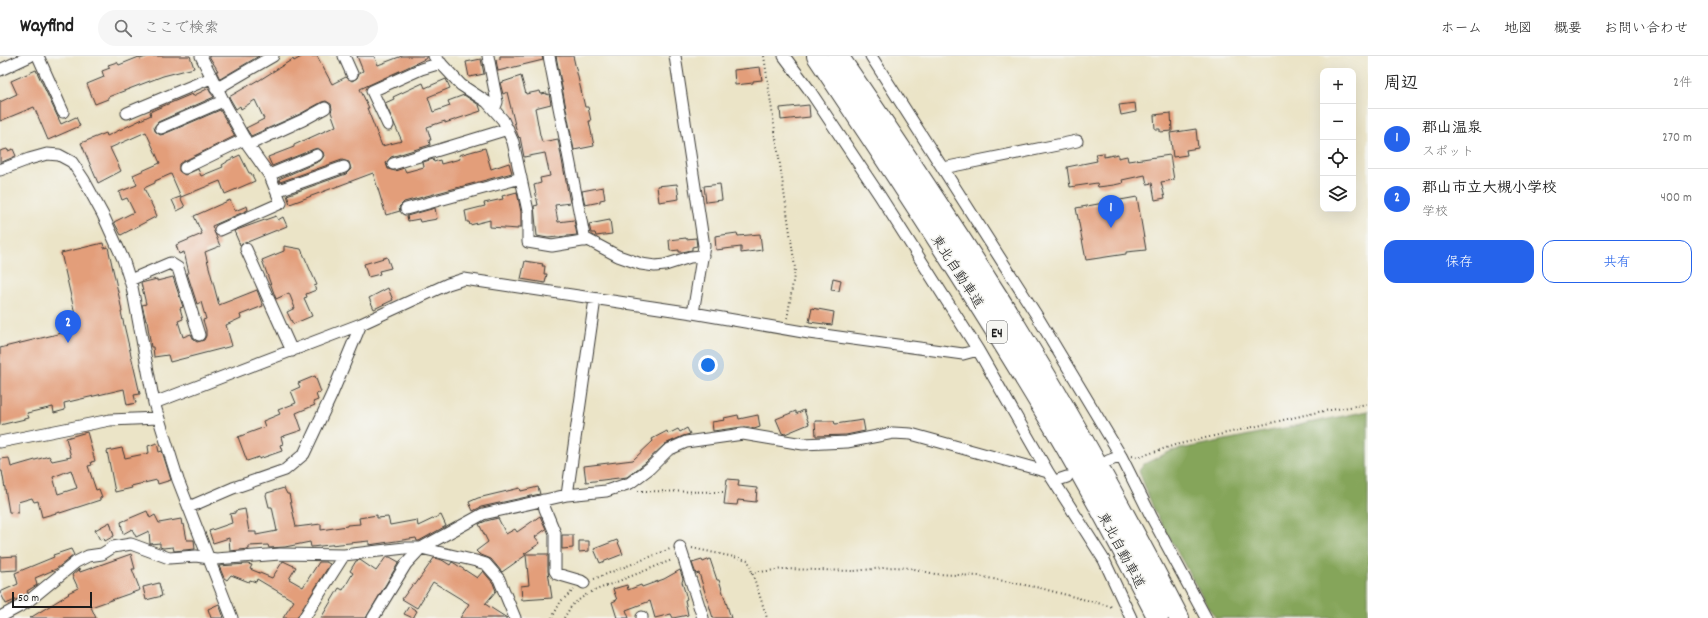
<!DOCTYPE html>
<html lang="ja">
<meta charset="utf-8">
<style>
body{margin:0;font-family:Dekko,"Klee One",sans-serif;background:#f6f6f6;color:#222}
.controls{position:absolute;right:12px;top:12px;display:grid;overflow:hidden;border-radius:8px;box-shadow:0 4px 16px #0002}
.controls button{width:36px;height:36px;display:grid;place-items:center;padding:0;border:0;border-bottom:1px solid #e0e0e0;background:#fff;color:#222;font:20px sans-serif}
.scale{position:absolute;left:12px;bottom:10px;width:80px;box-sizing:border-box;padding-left:4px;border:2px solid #1c1c1c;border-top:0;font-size:11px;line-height:14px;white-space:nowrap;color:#1c1c1c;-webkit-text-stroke:3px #f6f6f2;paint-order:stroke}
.you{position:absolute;left:708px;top:309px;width:14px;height:14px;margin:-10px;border:3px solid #fff;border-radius:50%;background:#1a73e8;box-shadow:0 0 0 6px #1a73e833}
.badge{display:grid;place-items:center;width:26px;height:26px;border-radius:50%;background:#2563eb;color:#fff;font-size:13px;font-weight:700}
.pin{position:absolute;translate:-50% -33px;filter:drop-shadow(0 1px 2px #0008)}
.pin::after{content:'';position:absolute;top:21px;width:14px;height:12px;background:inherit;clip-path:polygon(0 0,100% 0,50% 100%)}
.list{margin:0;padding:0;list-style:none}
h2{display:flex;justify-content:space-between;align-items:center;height:52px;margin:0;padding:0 16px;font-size:17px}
h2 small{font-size:13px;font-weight:400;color:#767676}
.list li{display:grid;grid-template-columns:26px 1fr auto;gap:12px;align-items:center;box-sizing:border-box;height:60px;padding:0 16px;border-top:1px solid #e0e0e0}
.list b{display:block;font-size:15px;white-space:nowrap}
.list p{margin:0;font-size:13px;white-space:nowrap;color:#767676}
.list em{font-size:13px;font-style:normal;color:#767676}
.actions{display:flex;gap:8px;padding:12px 16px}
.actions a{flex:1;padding:9px 0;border:1px solid #2563eb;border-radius:12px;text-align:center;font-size:14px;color:#2563eb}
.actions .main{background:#2563eb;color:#fff}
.icon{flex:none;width:22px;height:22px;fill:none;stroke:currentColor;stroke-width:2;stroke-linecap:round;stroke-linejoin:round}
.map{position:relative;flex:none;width:1368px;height:562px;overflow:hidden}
header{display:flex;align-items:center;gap:24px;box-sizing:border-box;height:56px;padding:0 20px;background:#fff;border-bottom:1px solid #e0e0e0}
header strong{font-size:19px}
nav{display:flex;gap:22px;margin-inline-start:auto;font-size:14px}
.search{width:280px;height:36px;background:#f6f6f6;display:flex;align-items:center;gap:10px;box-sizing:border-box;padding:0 14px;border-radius:22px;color:#767676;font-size:15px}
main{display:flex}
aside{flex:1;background:#fff}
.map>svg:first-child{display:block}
.forest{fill:#85a55a;stroke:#50603b}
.building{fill:#e39e7a;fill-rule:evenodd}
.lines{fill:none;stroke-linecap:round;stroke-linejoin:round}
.minor-casing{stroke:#3b3a36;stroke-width:13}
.motorway-casing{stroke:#3b3a36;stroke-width:22}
.path{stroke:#3b3a36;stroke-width:2;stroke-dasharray:1 3;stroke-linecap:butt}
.minor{stroke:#fff;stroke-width:11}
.motorway{stroke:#fff;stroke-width:20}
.labels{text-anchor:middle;stroke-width:3.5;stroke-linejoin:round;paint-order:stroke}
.shield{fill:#f6f6f2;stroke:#5d5d5c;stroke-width:1}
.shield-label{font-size:13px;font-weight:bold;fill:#1c1c1c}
.street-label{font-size:14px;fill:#1c1c1c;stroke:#f6f6f2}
</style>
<header>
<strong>Wayfind</strong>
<div class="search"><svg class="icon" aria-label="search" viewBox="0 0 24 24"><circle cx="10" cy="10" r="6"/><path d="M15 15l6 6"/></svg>ここで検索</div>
<nav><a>ホーム</a><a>地図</a><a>概要</a><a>お問い合わせ</a></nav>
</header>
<main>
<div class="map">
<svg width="1368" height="562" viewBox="0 0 1368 562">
<rect width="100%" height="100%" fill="#f6f6f2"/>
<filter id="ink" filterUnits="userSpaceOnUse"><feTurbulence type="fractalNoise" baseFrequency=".025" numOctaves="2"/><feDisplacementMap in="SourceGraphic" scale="8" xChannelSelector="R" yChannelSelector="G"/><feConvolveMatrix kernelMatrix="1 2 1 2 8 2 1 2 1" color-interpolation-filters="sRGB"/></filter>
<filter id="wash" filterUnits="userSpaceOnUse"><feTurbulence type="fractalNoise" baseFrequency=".012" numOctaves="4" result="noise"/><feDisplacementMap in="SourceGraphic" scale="16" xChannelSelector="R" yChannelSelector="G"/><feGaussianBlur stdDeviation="0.9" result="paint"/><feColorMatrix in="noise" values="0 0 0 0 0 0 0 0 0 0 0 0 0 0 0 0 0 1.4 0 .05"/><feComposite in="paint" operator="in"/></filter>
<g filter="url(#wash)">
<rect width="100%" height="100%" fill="#ebe4c7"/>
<path class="forest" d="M1368 355V562H1216L1208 551 1154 454 1139 415 1144 408 1171 395Z"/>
<g id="blocks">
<path class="building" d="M149 0H190L194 12 163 20 108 41V43L95 48 87 28 104 21 102 15 110 12 108 9 117 6 119 9 139 1 140 3Z
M209 0H259L220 23 216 15H218Z
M303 0H317L332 28 346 21 352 25 357 22 359 17 363 15 357 0H374L378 9 402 0H427V2L406 12 360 33 369 52H367L382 90 402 85 385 47 394 43 393 41 423 27 425 32 446 23 450 32 428 41 433 56 450 50 448 45 464 39 479 49 481 55 445 67V65L427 71 431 84H429L430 89 391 101 386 107 388 113 395 115 404 112 406 116 424 111 423 106 433 103 434 106 440 104 441 108 460 103 459 99 485 92 491 113 509 107 512 117 404 146 399 151 400 155 386 159 373 117 290 148 287 139 346 118 351 113 349 106 342 104 280 126 279 123 320 105 324 100 323 96 318 92 314 93 272 110 268 101 294 91V89L336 70 331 56 332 53 331 48 326 45 322 46 300 58 251 80 246 72 264 63 255 44 241 53 240 50 236 53 229 41 258 24V25L293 3 294 5Z
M500 0H542L543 4 498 15 496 4 500 3Z
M556 0H573L585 51H588L591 65H589L594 90 574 94Z
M481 3 484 18 469 21 466 6Z
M760 11 762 24 753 25V27L735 29 734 14Z
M36 14 61 68 76 61 80 70 48 84 34 51 0 65V46L17 38 11 25Z
M521 20 526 38 540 35 541 38 547 37V39L549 38 551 48 535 52 540 79 542 86 558 83 570 147 555 149 558 166 574 164 577 179 548 182 537 180 534 150 538 149 534 129 541 127 540 122 550 120 545 97 524 101 520 81 519 82 517 77 507 36 503 38 500 27Z
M209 32 210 36 214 41 158 66 154 71 155 75 160 79 164 78 220 54 235 80 182 106 179 108V115L185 119 198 113 201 120 223 111 222 109 227 106V105L240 99 249 117H251L255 125 225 138 220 125 181 141 171 118 155 125V127L144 132 157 160 121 179 114 166 134 156 127 142 122 144 119 136 137 129 133 119 160 107 146 76 110 92 121 115 98 127 81 87 106 77 107 80 151 59 150 56 156 53 192 38 193 40Z
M1135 47 1136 56 1121 59 1119 49Z
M809 49 810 61 781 64 780 52Z
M1171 57 1172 75 1160 76V73H1155L1154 59Z
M1196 73 1198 92 1186 94 1187 99 1173 101 1170 77Z
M7 93 8 95 13 93 16 100 0 107V95Z
M1104 97V101L1118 98V102L1127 100 1128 105 1170 99 1174 124 1161 126 1165 142 1155 144 1152 127 1147 128 1145 119 1122 124 1123 127 1114 129 1098 131 1097 127 1070 131 1067 111 1097 105 1095 98Z
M677 128 679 143 659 146 657 130Z
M720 128 722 144 706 146 704 130Z
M603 131 605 143 600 144V146L585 149 582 135Z
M517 136 521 156V171H518V173L490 171V164L470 169 469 166H467L465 155 485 150 484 147 503 143 502 140Z
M180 141 185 151 177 155 172 144Z
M1137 141 1146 194 1126 196V198L1086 204 1076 152Z
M230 144 235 155 247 150 248 154 212 170 220 190 205 196 219 249 257 234 263 250 240 259 241 262 226 269 232 290 170 306 168 299 154 301 153 291H151L147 265H146L142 249 146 248 141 227 157 223V225L173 221 183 251 180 252 183 263 178 265 183 281 191 278 194 284 197 286 204 284 206 280V274L203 264 206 263 201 246 197 248 187 217H189L184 196 179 198 176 189 202 178 194 160Z
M435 152 437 163 420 166 419 163 408 165 407 160Z
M276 160 278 164 283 161 287 170 240 189 234 175Z
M610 164 612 178 596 180 595 177H591L589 168Z
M737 177 738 180 760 178 762 194 741 197V191L716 194 715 180Z
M686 182V183L696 182 697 190 692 191V194L682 196H679V194L670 195 669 184Z
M103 187 104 192 108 191 120 245 122 256H121L140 338 134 339 136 347 127 349 124 333 64 347 65 354 54 357 53 351 27 357 29 362 0 369V292L66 276 78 271 61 197Z
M284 190 301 193 317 229 314 230 316 234 306 238 307 241 304 242 312 260 293 268 287 256 295 252 289 237 276 243 262 204 284 195Z
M387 201 391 212 379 215 380 218 368 221 364 208Z
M525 205 543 208 542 210H545L544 218H547L545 227 521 223Z
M833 222 841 224 839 235 831 234Z
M388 232 393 244 374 253 369 242Z
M812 252 834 256 832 269 809 266Z
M315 320 321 336 316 338 318 344 313 346 315 349 296 357 302 374 281 381 283 388 280 389 282 395 259 403V401L247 405 238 381 265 371 263 365 280 358 278 354 296 347 291 335 300 331 298 327Z
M804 354 809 368 785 378 782 377 776 363 796 355V358Z
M738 359 739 363 758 359 760 371 754 373 749 371H742L713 375 712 366 725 364 724 362Z
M863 364 865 375 846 379 816 380 815 365H834L835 368Z
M687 372 690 378 683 380 665 388 645 407 627 421 586 426 584 410 633 404 653 385 652 383 667 375 668 378 678 373 680 376Z
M87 376 95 405 91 406 92 409 88 410 96 434 99 433 102 441 100 442V444L60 457V456L42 461 38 445 34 446 32 442 18 446V457L9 456 2 415H0V403L9 402 11 411 49 400 52 405 71 401 66 382ZM71 414 77 432 58 438 53 421Z
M157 387 159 396 162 395 171 424 158 428 157 424 131 430 132 432 115 436 107 395 122 392 125 402 149 397 148 390Z
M727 423 739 424 738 430 757 432 756 446 738 444 737 449 724 448Z
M538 431 540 438 481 451 473 455 469 446 478 442 520 432 521 435Z
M284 432 287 438H289L296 471 321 468V474L347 470V469L360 468 359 462 377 459V462L388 461 390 469 417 464 418 470 441 459 446 470 419 485H417L416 482 369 489V485L311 491 310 486 285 491 269 492 268 489 249 490V493L230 495 229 482 213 487 209 475 232 467 230 458 235 457V455L245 453 249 476H256V479L277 475 272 451H269L266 439 267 437Z
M147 455 150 462 155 459 159 467 181 463 182 469 184 468 187 484H194L195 493 174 495 173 491 163 492 160 491V487L150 488 149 475 136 481 132 473 123 478 121 466Z
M540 460 546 473 535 481 540 487 524 498H548V515L552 542 522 544 521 530 529 529 526 499 502 516 491 503 479 498 476 495 488 486 479 468 486 465 498 462 506 478 515 473 517 476Z
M110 466 114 480 105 485 104 482 100 484 95 474Z
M562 479H573V492L562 493Z
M617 484 623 498 600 507 594 493Z
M579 485H589V495L579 496Z
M71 493 74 499 56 513 35 522 37 529 27 535 28 537 22 541 6 548 0 536 18 528 15 517 54 501 53 499Z
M131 498 135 513H132L140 534 91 551 96 562H30L69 538 68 537 78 532 72 519 79 513 80 516Z
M17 500V514L0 515V501Z
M386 501H390L399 506 366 562H321L339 532 343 534 353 517 350 515 356 505 360 504 376 515Z
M434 502 442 504 450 509 452 506 454 507 477 522 483 515 493 527 496 535 485 548 507 562H460L469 548 433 526 417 552 402 543 413 528 415 529Z
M710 503 717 524H719L731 562H713L699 517 696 518 692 507 702 504 703 506Z
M283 505 296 511 289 523 303 531 319 506H326L330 508 297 562H283L294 545 257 523 256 526 250 524 249 526 231 519 227 524 224 522 219 510 247 508 252 509 250 513 272 522Z
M680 514 683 523 682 526 687 543 685 544 688 559 673 562 671 558 655 562 650 545 626 554 629 562H617L612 546 617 544 613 533 627 529 628 534 641 529 642 531 664 523Z
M159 527 162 540 146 544 143 531Z
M219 548 224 562H211L208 553Z
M409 550 417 555 413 562 404 558Z"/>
</g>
</g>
<g filter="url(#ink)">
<use href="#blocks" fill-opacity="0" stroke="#3b3a36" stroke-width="1"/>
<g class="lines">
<g class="minor-casing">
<path id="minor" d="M38 0 63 56
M201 0 226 50 248 89 270 120 281 147 220 174
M344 0 352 18
M434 0 461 29 487 46 503 64 513 86 528 155V186L552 190 588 184 618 200 641 208 655 210 665 209 690 201 703 200
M488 0 497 46 494 54
M549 0 585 185
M675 0 704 190 693 257
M784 0 808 32 880 140 978 294 1048 416 1104 504 1131 562
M871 0 1037 260 1121 400 1151 460 1206 562
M0 14 30 0
M216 33 273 0
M127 57 211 22
M388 69 372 35 421 13 441 7
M161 72 223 45
M248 89 303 64 325 52
M393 108 508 73
M185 112 245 83
M943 112 1077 85
M0 114 29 103 47 98 59 99 72 106 84 124 103 159 123 203 132 231 154 347 178 424 232 562
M269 119 317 99
M276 135 344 111
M406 153 521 122
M246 193 292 295
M130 224 170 207 178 212 199 279
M154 347 361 268 448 228 464 223 693 257 809 277 963 298 978 294
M0 386 110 364 158 362
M1108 405 1121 400
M1055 425 1067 421
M567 439 595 243
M543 444 545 453 555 477V515L557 518 581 525 584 527
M189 451 233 432 285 414 304 398 332 338 361 268
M680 491 703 562
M0 561 26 547 76 506 88 500 102 498 113 491 131 488 169 502 196 500 216 503 280 498 344 499 405 492H421L476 505 486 508 499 523 515 562
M642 561V562
M304 562 344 499
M373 562 406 508 421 492 483 458 567 439 606 435 630 427 650 412 668 394 686 386 743 378 803 388 847 386 893 377 911 378 1048 416"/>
</g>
<g class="motorway-casing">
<path id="motorway" d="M817 0C896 118 974 237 1047 359 1087 425 1123 494 1158 562
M838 0C893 80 947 161 999 243 1064 346 1123 454 1179 562"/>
</g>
<path class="path" d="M764 0 794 204 795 213 787 264
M1132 400 1139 401 1175 389 1318 356 1368 348
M638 435 723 436
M692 492 748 504 767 562
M751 517 783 513 854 515 893 511 910 512 935 518 978 520 1040 532 1113 551
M594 523 670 493
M591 536 672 504
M552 562 561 545 574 534
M564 562 572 549 587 538"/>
<use href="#minor" class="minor"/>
<use href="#motorway" class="motorway"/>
</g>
</g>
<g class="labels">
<rect class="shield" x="987" y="265" width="20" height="22" rx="3"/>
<g class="shield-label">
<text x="997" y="281">E4</text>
</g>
<g class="street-label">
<text transform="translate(958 215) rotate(57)" y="5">東北自動車道</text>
<text transform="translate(1122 494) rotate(62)" y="5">東北自動車道</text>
</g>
</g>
</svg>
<div class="controls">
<button>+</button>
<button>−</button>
<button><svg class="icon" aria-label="locate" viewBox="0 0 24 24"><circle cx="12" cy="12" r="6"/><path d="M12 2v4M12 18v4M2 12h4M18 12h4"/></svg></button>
<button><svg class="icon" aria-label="layers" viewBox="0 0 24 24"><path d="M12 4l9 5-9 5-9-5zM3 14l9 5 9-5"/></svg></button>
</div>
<div class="scale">50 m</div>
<div class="you"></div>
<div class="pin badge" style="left:1111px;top:172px">1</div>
<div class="pin badge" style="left:68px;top:287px">2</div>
</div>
<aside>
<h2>周辺<small>2件</small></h2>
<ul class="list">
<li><span class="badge">1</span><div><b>郡山温泉</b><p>スポット</p></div><em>270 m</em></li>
<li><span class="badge">2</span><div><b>郡山市立大槻小学校</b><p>学校</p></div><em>400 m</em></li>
</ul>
<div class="actions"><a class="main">保存</a><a>共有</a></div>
</aside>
</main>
